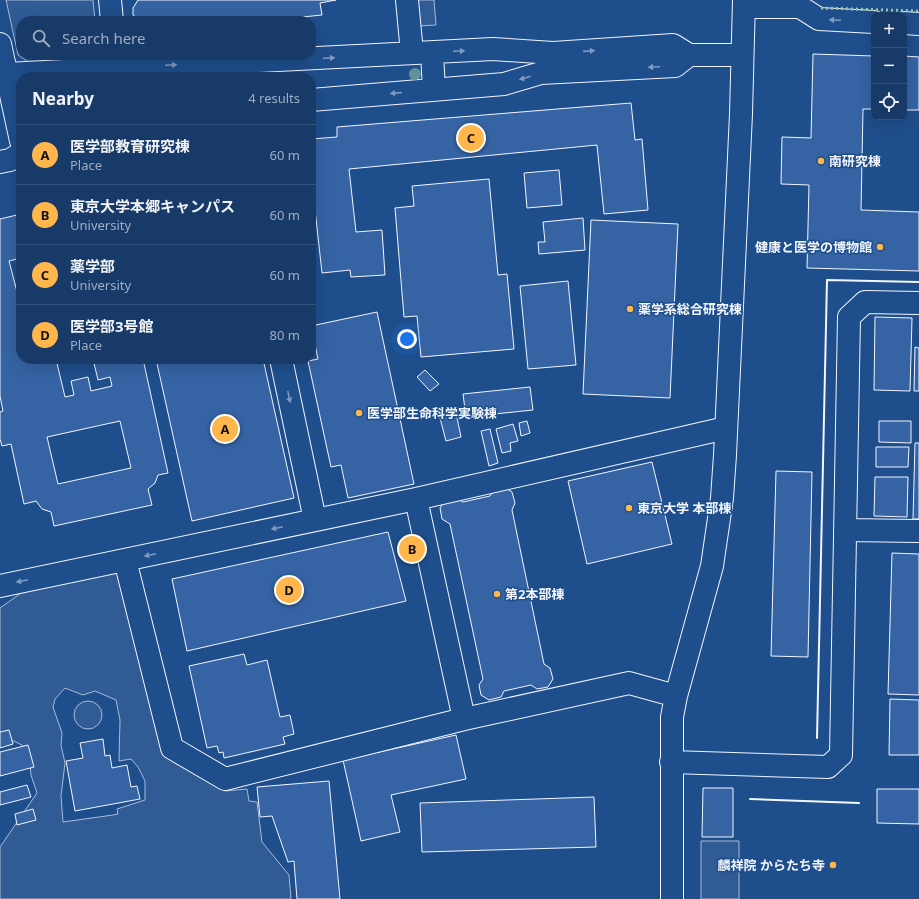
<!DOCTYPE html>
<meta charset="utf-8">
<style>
body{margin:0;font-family:"Noto Sans","Noto Sans JP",sans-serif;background:#20416f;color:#f1f3f6}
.controls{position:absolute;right:12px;top:12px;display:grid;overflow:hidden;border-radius:8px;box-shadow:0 4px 16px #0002}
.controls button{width:36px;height:36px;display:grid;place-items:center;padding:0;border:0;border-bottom:1px solid #36547d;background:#173a69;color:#f1f3f6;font:20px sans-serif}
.you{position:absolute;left:407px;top:339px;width:14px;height:14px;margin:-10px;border:3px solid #fff;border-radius:50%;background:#1a73e8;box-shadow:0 0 0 6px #1a73e833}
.badge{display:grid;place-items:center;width:26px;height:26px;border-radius:50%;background:#ffb74d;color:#111;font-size:13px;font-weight:700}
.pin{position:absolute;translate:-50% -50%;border:2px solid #fff;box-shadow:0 1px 4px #0006}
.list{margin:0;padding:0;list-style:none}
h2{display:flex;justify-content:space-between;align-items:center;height:52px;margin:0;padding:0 16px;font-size:17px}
h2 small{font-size:13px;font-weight:400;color:#9eadc0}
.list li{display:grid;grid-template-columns:26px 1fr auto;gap:12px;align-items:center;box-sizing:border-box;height:60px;padding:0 16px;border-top:1px solid #36547d}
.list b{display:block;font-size:15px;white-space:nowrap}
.list p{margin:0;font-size:13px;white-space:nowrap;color:#9eadc0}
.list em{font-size:13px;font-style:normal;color:#9eadc0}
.icon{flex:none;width:22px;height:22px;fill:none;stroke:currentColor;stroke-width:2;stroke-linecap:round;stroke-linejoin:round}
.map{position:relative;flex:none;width:919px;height:899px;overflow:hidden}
.search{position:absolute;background:#173a69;box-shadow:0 4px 16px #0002;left:16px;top:16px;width:300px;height:44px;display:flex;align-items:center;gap:10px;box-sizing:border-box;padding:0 14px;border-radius:16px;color:#9eadc0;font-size:15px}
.panel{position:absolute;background:#173a69;box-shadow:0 4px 16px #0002;left:16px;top:72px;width:300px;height:292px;border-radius:16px}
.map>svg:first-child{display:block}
.built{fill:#305b95;stroke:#a8bbd7;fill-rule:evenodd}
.building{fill:#3563a3;stroke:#f2f6ff;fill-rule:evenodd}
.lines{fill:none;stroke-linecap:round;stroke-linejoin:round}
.minor-casing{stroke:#f2f6ff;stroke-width:24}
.minor{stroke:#1f4e8c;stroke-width:22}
.hedge{stroke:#97c8a6;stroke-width:3;stroke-dasharray:2 3;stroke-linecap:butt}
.wall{stroke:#f2f6ff;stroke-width:2}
.tree{fill:#61919a}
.oneway{fill:#7e9ac0}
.poi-dot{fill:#ffb74d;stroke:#1f4e8c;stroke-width:1.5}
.labels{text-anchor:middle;stroke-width:3;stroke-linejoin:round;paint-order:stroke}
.poi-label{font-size:13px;font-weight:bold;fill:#f2f6ff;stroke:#1f4e8c;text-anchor:start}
</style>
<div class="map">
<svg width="919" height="899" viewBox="0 0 919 899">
<rect width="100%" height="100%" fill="#1f4e8c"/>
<path class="built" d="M6 0H93L95 21H21V55H91L89 59 28 62 18 55Z
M415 0H434L436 25 418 26Z
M122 565 169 751 225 784V791L247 789 249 801 257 802 262 842 289 875 291 899H0V847L37 793 31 775 30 764 27 753 22 745 9 739 0 734V608L31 586ZM65 688 83 695 95 691 116 700 120 720 119 761 131 759 138 767 145 781V800L117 809 118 814 113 815 63 822 61 796 65 763 61 745 62 733 53 707 55 699Z
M74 715a14 14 0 1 1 28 0a14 14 0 1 1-28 0Z
M701 841H739V899H701Z"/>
<path class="building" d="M138 0H336L320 3 322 15 263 21H141L133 15V8Z
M813 54 874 56V109H863L861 210 919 212V271L807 268 809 185 781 184 782 137 811 138Z
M904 56 919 57V110H904Z
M631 103 635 140 642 139 648 210 604 214 597 145 349 169 356 232 382 230 385 275 351 277 350 270 322 273 311 173V139L337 137V127Z
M559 170 562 205 527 208 524 173Z
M489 179 498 275 507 274 514 349 421 357 417 316 404 317 395 208 414 206 412 186Z
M21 214V258L9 261 21 307V359H56L65 397 74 395 71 381 88 377 91 391 112 386 110 377 98 380 93 359H143L168 473 158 475 155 483 148 489 152 505 54 526 51 512 42 509 36 501 24 504 11 444 2 446 0 439V412L3 411 0 396V219ZM120 421 131 468 58 484 47 437Z
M583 218 585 250 539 254 538 242H545L543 222Z
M591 220 678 224 670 398 583 394Z
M568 281 576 365 528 369 520 286Z
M377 312 414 484 348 498 341 465 331 467 308 361 318 359 311 326Z
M875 317 912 318 910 391 874 390Z
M915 347 919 348V391H914Z
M156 359H263L294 498 192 521Z
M425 370 439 384 430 391 417 377Z
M530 387 533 410 466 417 463 394Z
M456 413 461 437 446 441 440 418Z
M527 421 530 433 521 436 519 423Z
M879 421H911V443L879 442Z
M513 424 518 441 510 443 511 451 502 453 496 429Z
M490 429 498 463 489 466 481 431Z
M915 443H919V519H913Z
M876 447H909L908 467H876Z
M652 462 672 544 587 564 568 481Z
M776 471 812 472 808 657 771 656Z
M875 477H908L907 517 874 516Z
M506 488 512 492 515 503 512 510 544 664 550 668 553 679 548 687 537 689 531 685 504 691 501 697 489 700 481 695 479 685 483 679 450 524 442 519 440 508 445 501 456 498 463 502 490 496 495 489Z
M388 532 406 601 187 651 172 579Z
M892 553 919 554V695L888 694Z
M244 654 247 665 267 660 280 717 290 715 294 734 283 737 285 744 224 758 223 752 219 753 217 746 207 748 189 666Z
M890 699 919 700V755H889Z
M9 730 13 744 0 748V732Z
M456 735 466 779 391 795 400 832 361 841 343 760Z
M103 739 105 756 110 755 112 768 127 765 131 787 137 786 140 799 75 811 66 761 83 758 80 743Z
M28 745 34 767 0 776V752Z
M329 781 340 899H297L294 861 288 862 272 816 260 817 257 787Z
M27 785 31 797 0 805V792Z
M703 788H733V837H702Z
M877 789H919V824L877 823Z
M594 797 596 847 422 852 420 803Z
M33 809 36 820 17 825 15 814Z"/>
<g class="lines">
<g class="minor-casing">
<path id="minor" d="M110 0 112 21
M407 0 412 53
M744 7H800L819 19 874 22
M904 23 919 24
M0 44 21 141
M432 53 434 90
M6 74 493 49 553 53 673 45 689 55H742
M311 100 504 84 541 73 675 66 689 55
M0 162 10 160 21 153
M281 359 315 520
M416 499 464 719
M845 530 919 531
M125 560 172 748 225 779 464 719 629 683 676 696
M0 586 416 499 726 428
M671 762 828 767 841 755 849 317 865 302 919 303
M672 899V717L676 696 712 566 722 498 725 455 741 114 744 0"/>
</g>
<use href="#minor" class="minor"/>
<path class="hedge" d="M821 8 919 11"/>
<path class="wall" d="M817 738 827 280 919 282
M750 799 859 803"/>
</g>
<circle class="tree" cx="415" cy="74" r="6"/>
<defs><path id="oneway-solid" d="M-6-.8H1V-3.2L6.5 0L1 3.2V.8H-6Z"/></defs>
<g class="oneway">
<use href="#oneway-solid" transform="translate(835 20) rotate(-178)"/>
<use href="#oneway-solid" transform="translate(459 51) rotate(-3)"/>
<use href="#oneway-solid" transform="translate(589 51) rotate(-4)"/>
<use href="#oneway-solid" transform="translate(329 58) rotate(-3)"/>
<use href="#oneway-solid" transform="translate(171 65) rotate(-3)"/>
<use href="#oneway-solid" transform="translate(654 67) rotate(177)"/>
<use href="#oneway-solid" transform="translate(525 78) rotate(164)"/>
<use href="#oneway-solid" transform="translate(396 93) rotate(175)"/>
<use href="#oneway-solid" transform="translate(289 397) rotate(78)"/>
<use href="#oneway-solid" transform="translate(277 528) rotate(168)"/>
<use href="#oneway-solid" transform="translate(150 555) rotate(168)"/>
<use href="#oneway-solid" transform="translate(22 581) rotate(168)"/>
</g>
<g class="poi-dot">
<circle cx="821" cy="161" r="4"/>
<circle cx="880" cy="247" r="4"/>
<circle cx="630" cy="309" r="4"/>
<circle cx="359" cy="413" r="4"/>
<circle cx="629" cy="508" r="4"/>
<circle cx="497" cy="594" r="4"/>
<circle cx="833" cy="865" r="4"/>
</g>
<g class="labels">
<g class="poi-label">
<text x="829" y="166">南研究棟</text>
<text x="872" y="252" text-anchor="end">健康と医学の博物館</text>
<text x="638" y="314">薬学系総合研究棟</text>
<text x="367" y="418">医学部生命科学実験棟</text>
<text x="637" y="513">東京大学 本部棟</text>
<text x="505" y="599">第2本部棟</text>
<text x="825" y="870" text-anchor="end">麟祥院 からたち寺</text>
</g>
</g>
</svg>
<div class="controls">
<button>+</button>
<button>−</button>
<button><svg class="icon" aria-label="locate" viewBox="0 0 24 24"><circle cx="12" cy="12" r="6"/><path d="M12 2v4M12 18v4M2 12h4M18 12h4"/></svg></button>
</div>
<div class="you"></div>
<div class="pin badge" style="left:225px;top:429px">A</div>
<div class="pin badge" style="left:412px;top:549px">B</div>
<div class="pin badge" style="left:471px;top:138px">C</div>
<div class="pin badge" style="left:289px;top:590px">D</div>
<div class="search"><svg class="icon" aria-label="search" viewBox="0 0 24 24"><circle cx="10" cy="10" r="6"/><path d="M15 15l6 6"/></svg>Search here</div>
<section class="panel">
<h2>Nearby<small>4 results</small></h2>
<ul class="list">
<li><span class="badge">A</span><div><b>医学部教育研究棟</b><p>Place</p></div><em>60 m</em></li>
<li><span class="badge">B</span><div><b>東京大学本郷キャンパス</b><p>University</p></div><em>60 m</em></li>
<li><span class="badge">C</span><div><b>薬学部</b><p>University</p></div><em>60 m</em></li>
<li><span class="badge">D</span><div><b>医学部3号館</b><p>Place</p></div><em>80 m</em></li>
</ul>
</section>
</div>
